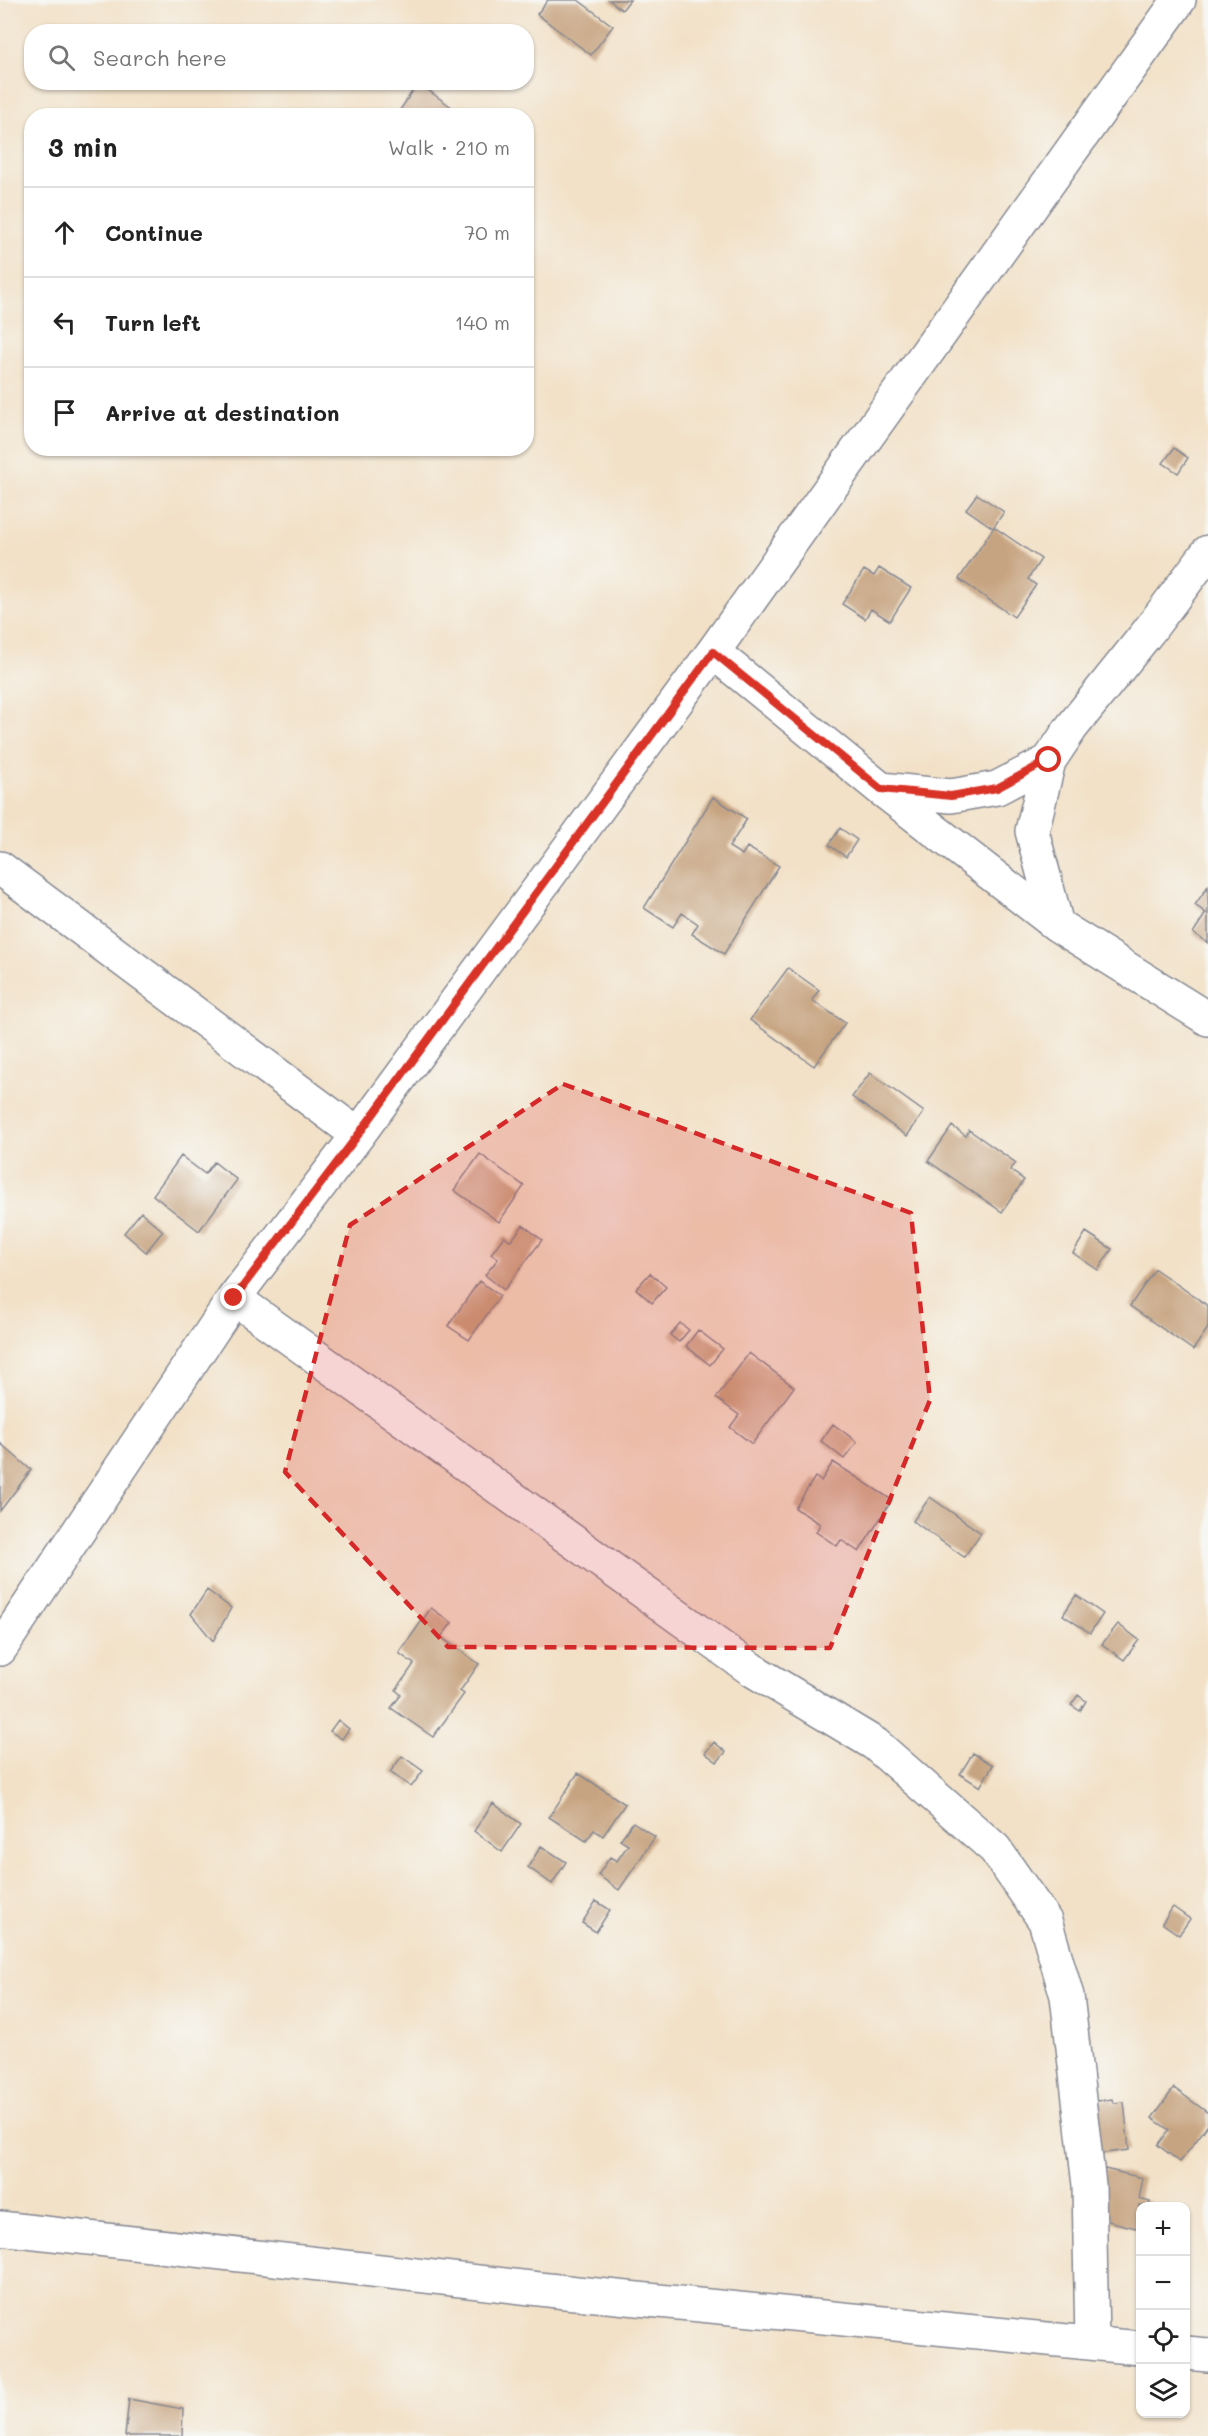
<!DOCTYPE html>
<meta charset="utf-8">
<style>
body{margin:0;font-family:Mali,sans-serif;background:#f2f2f2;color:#222}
.controls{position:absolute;right:18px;bottom:18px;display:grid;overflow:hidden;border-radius:12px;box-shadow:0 2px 4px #0004}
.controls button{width:54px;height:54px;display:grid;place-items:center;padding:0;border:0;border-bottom:2px solid #e0e0e0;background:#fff;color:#222;font:30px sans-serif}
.stop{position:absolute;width:18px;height:18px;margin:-14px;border:4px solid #d93025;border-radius:50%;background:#fff}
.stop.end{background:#d93025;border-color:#fff;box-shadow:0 2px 6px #0008}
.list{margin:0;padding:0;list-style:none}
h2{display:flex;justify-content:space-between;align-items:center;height:78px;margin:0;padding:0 24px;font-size:26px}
h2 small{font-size:20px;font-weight:400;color:#767676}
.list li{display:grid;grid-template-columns:39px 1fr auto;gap:18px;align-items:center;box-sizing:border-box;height:90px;padding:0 24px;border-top:2px solid #e0e0e0}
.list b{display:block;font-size:22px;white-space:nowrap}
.list em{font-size:20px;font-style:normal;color:#767676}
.icon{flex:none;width:33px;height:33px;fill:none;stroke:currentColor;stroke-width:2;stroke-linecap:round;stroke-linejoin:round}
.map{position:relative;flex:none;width:1208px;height:2436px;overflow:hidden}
.search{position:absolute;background:#fff;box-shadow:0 2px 4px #0004;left:24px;top:24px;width:510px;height:66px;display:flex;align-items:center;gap:15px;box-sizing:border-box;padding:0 21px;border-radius:24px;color:#767676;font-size:22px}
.panel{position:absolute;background:#fff;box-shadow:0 2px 4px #0004;left:24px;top:108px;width:510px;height:348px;border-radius:24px}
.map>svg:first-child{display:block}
.building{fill:#c7a481}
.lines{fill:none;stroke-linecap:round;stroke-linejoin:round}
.street-casing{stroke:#868892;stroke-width:36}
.street{stroke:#fff;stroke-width:33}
.route{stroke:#d93025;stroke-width:8}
.marked{fill:#d62828;fill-opacity:0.2;stroke:#d62828;stroke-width:4.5;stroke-dasharray:12 8;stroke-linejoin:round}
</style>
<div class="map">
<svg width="1208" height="2436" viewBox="0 0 1208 2436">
<rect width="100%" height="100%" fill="#f6f6f2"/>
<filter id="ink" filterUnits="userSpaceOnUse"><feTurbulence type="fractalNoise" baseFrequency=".0167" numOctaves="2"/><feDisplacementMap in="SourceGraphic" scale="12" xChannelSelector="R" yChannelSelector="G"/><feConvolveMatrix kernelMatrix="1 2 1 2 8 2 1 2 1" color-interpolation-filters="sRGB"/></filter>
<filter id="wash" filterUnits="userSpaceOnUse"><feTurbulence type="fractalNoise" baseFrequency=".008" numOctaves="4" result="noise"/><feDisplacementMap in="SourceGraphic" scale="24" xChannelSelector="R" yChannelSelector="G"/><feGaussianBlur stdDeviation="1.35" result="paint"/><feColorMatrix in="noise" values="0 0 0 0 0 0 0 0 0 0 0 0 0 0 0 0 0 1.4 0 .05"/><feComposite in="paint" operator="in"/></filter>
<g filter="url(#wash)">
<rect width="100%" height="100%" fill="#f2e1c7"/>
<g id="blocks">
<path class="building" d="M548 0H578L613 26 591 55 537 14Z
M609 0H630L622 10Z
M418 83 464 116H396Z
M1174 448 1188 458 1178 473 1163 463Z
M977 494 1004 512 993 528 966 509Z
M994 527 1041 559 1028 579 1036 585 1014 617 959 579Z
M879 568 911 588 890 621 871 609 865 619 842 604 864 570 874 576Z
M713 797 747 819 729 847 742 855 747 847 779 866 724 954 692 934 698 924 682 913 673 927 644 908Z
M840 828 857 840 846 857 829 845Z
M1208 886V943L1193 933 1206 913 1195 905Z
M788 968 819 990 812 1000 845 1023 814 1066 750 1020Z
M870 1073 924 1112 907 1136 852 1097Z
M952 1126 966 1136 969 1130 1016 1163 1010 1170 1024 1180 1002 1212 928 1161Z
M480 1154 524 1186 499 1222 454 1190Z
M181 1156 205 1174 214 1162 237 1180 199 1231 153 1195Z
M141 1212 163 1231 146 1252 124 1233Z
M523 1225 542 1240 504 1290 485 1275 498 1259 491 1254 504 1236 511 1241Z
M1086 1232 1112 1249 1098 1270 1073 1253Z
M1155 1269 1208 1306V1328L1193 1350 1130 1306Z
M650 1273 666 1287 652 1303 636 1289Z
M479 1281 500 1296 469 1340 448 1326Z
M680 1323 689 1330 679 1342 670 1335Z
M698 1330 723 1349 710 1365 686 1346Z
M749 1353 794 1387 752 1444 730 1427 739 1415 716 1398Z
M833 1424 857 1442 844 1459 821 1441Z
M0 1443 31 1470 0 1511Z
M833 1462 892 1500 859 1552 841 1540 837 1546 816 1532 820 1524 795 1508 815 1477 821 1481Z
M930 1497 981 1533 964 1557 913 1521Z
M207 1590 231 1608 213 1641 191 1614Z
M1076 1595 1103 1614 1090 1633 1063 1615Z
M431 1608 452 1623 441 1637 479 1664 460 1691 464 1694 433 1737 391 1708 401 1695 396 1690 414 1664 399 1653Z
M1118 1624 1139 1640 1124 1660 1102 1644Z
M1078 1695 1086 1701 1080 1711 1071 1705Z
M338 1720 349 1729 342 1739 330 1731Z
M714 1742 726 1752 717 1762 705 1753Z
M973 1753 993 1765 980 1787 960 1774Z
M402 1756 423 1771 411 1787 390 1772Z
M578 1773 625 1804 603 1836 594 1830 586 1841 549 1817Z
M493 1803 521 1824 502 1852 474 1831Z
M633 1822 655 1837 619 1890 598 1875 610 1857 617 1861 628 1845 620 1840Z
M541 1846 566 1862 552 1884 528 1867Z
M596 1901 610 1910 596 1932 582 1923Z
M1173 1907 1190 1919 1179 1935 1162 1923Z
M1174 2088 1208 2113V2125L1180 2162 1158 2145 1169 2130 1152 2118Z
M1112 2099 1113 2103 1124 2102 1129 2150 1089 2155 1083 2103Z
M1105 2169 1143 2178 1139 2199 1150 2202 1149 2206H1140V2229L1100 2219 1106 2195 1099 2194Z
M129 2399 183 2409 182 2436H125Z"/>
</g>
</g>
<g filter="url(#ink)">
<use href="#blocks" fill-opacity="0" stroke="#868892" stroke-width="1.5"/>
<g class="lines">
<g class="street-casing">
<path id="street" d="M713 652 881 789 1057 925 1208 1019
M1049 761 1032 831 1057 925
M881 789 951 796 997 788 1049 761 1071 728 1148 632 1208 552
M0 868 358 1135
M234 1298 751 1669 875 1744 995 1849 1045 1921 1067 1996 1089 2185 1092 2343
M0 1649 234 1298 358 1135 713 652 1179 0
M0 2228 566 2292 1140 2348
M1186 2353 1208 2355"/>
</g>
<use href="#street" class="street"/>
</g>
</g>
<g class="lines" filter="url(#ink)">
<path class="route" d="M234 1298 358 1135 713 652 881 789 951 796 997 788 1049 760"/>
</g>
<path class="marked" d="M563 1084 911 1213 930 1400 830 1648 448 1647 285 1472 350 1225Z"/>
</svg>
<div class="controls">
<button>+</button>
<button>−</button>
<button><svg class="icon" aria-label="locate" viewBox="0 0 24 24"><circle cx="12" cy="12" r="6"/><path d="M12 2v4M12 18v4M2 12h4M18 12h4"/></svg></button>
<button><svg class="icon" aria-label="layers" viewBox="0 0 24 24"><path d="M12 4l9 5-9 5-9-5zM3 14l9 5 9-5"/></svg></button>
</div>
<div class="stop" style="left:1049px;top:760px"></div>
<div class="stop end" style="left:234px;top:1298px"></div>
<div class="search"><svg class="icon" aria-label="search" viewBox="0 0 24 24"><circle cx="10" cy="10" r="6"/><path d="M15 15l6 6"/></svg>Search here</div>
<section class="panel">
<h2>3 min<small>Walk · 210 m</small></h2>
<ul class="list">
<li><svg class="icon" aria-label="ahead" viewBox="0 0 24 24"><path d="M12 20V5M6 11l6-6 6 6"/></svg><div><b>Continue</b></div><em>70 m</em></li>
<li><svg class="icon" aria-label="left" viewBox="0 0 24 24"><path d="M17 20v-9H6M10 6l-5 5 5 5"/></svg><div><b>Turn left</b></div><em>140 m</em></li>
<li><svg class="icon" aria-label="arrive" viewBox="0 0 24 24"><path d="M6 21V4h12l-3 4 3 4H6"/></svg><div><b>Arrive at destination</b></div></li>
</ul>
</section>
</div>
